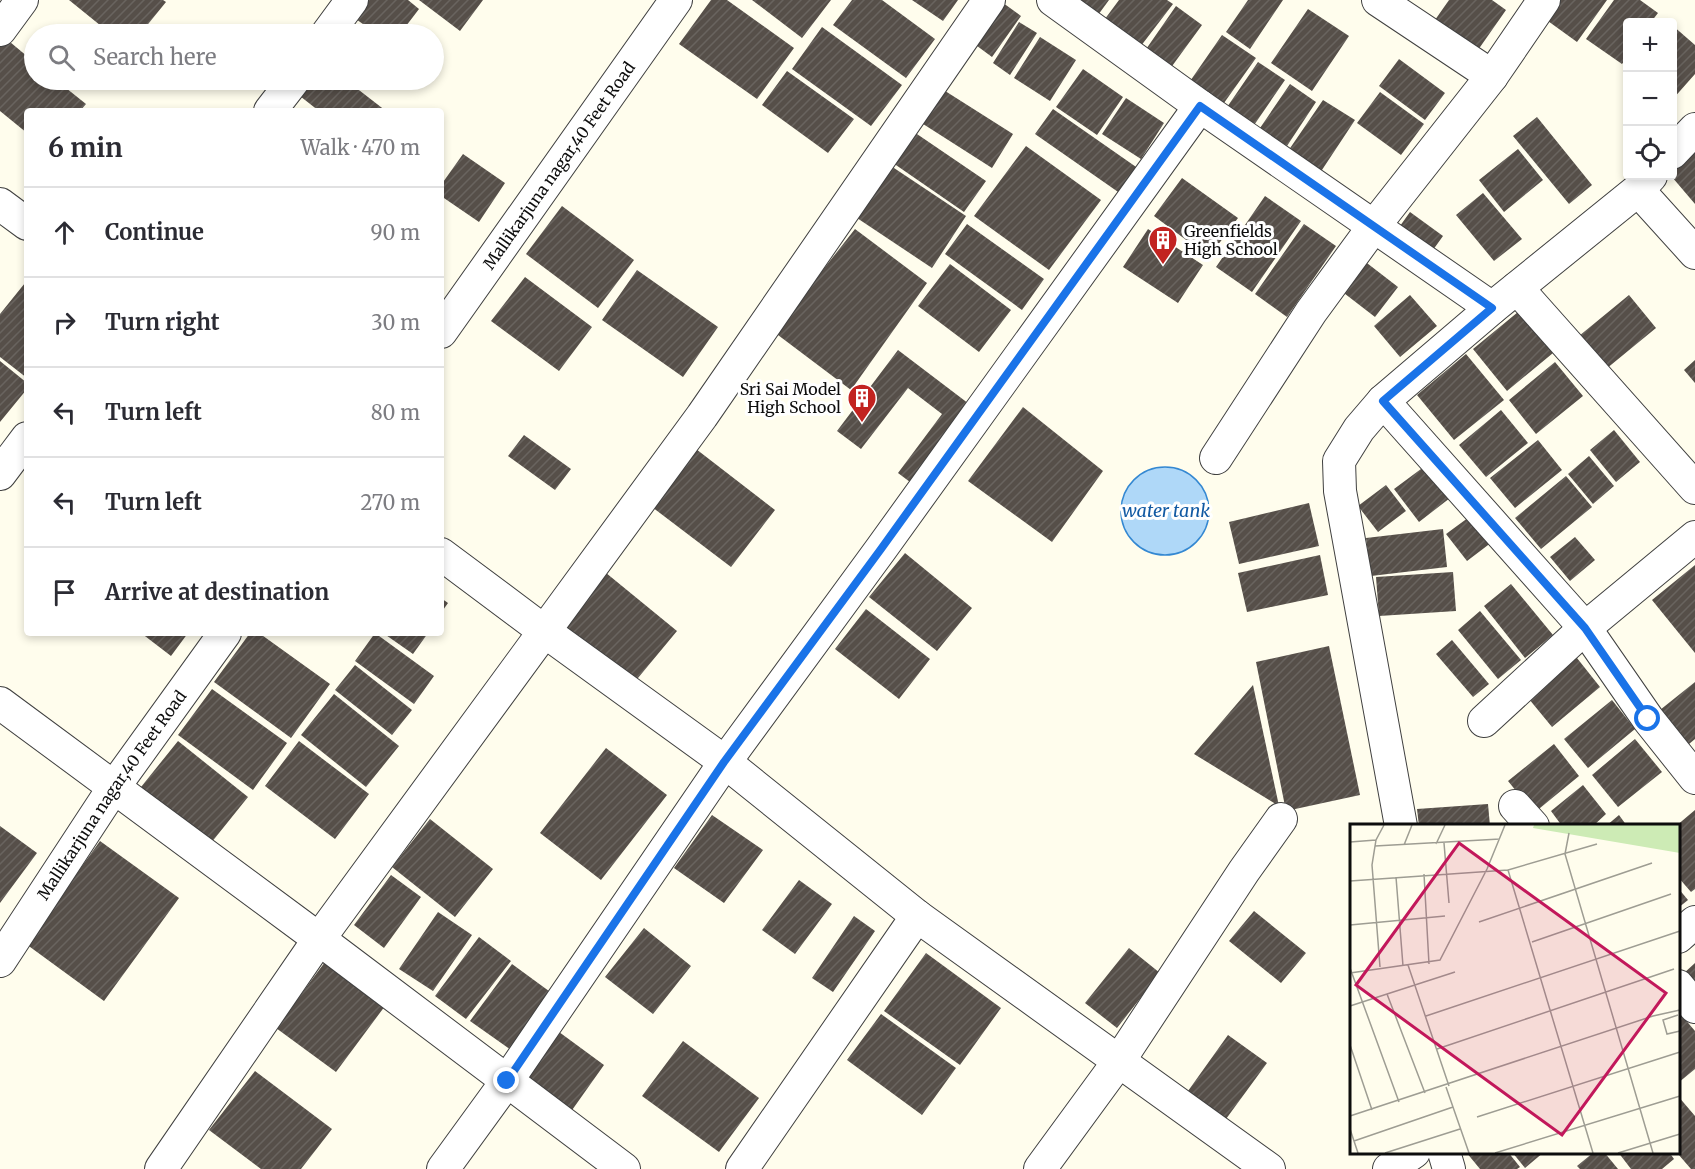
<!DOCTYPE html>
<meta charset="utf-8">
<style>
body{margin:0;font-family:Merriweather,serif;background:#f2f2f3;color:#2b2b33}
.controls{position:absolute;right:18px;top:18px;display:grid;overflow:hidden;border-radius:6px;box-shadow:0 3px 9px #0003}
.controls button{width:54px;height:54px;display:grid;place-items:center;padding:0;border:0;border-bottom:2px solid #e1e1e2;background:#fff;color:#2b2b33;font:30px sans-serif}
.stop{position:absolute;width:18px;height:18px;margin:-14px;border:4px solid #1a73e8;border-radius:50%;background:#fff}
.stop.end{background:#1a73e8;border-color:#fff;box-shadow:0 2px 6px #0008}
.list{margin:0;padding:0;list-style:none}
h2{display:flex;justify-content:space-between;align-items:center;height:78px;margin:0;padding:0 24px;font-size:26px}
h2 small{font-size:20px;font-weight:400;color:#7c7c81}
.list li{display:grid;grid-template-columns:39px 1fr auto;gap:18px;align-items:center;box-sizing:border-box;height:90px;padding:0 24px;border-top:2px solid #e1e1e2}
.list b{display:block;font-size:22px;white-space:nowrap}
.list em{font-size:20px;font-style:normal;color:#7c7c81}
.icon{flex:none;width:33px;height:33px;fill:none;stroke:currentColor;stroke-width:2;stroke-linecap:round;stroke-linejoin:round}
.map{position:relative;flex:none;width:1695px;height:1169px;overflow:hidden}
.search{position:absolute;background:#fff;box-shadow:0 3px 9px #0003;left:24px;top:24px;width:420px;height:66px;display:flex;align-items:center;gap:15px;box-sizing:border-box;padding:0 21px;border-radius:33px;color:#7c7c81;font-size:22px}
.panel{position:absolute;background:#fff;box-shadow:0 3px 9px #0003;left:24px;top:108px;width:420px;height:528px;border-radius:6px}
.map>svg:first-child{display:block}
.water{fill:#afd8f8;stroke:#3488d2;stroke-width:1.5}
.building{fill:url(#building-hatch)}
.lines{fill:none;stroke-linecap:round;stroke-linejoin:round}
.minor-casing{stroke:#404040;stroke-width:34}
.minor{stroke:#fff;stroke-width:32}
.route{stroke:#1a73e8;stroke-width:8}
.labels{text-anchor:middle;stroke-width:6;stroke-linejoin:round;paint-order:stroke}
.street-label{font-size:16px;fill:#0d0d0d;stroke:#fff}
.poi-label{font-size:16px;fill:#0d0d0d;stroke:#fff;text-anchor:start}
.water-label{font-size:18px;font-style:italic;fill:#125aa3;stroke:#fff}
.inset-road{fill:none;stroke:#9e9d93;stroke-width:1.5}
.view{fill:#c2185b;fill-opacity:0.15;stroke:#c2185b;stroke-width:3}
.inset-edge{fill:none;stroke:#0d0d0d;stroke-width:3}
</style>
<div class="map">
<svg width="1695" height="1169" viewBox="0 0 1695 1169">
<defs>
<pattern id="building-hatch" width="6" height="6" patternUnits="userSpaceOnUse" patternTransform="scale(1.5)"><rect width="6" height="6" fill="#564f49"/><path d="M-1 1l2-2M0 6l6-6M5 7l2-2" fill="none" stroke="#69645f"/></pattern>
</defs>
<rect width="100%" height="100%" fill="#fffded"/>
<path class="water" d="M1121 511a44 44 0 1 1 88 0a44 44 0 1 1-88 0Z"/>
<path class="building" d="M69 0H163L166 2 140 34H111Z
M366 0H408L419 9 400 34H377L353 17Z
M419 0H483L460 31Z
M711 0H727L794 48 757 99 679 44Z
M752 0H831L802 38Z
M852 0H882L935 39 906 78 833 25Z
M912 0H958L943 21Z
M999 0 1021 16 992 57 969 40Z
M1055 0H1109L1090 26Z
M1119 0H1167L1173 4 1134 55 1099 27Z
M1248 0H1283L1250 49 1226 32Z
M1449 0H1492L1506 10 1478 50 1435 20Z
M1552 0H1607L1577 42 1541 16Z
M1614 0H1640L1658 13 1651 22H1628V56L1622 64 1586 39Z
M1176 6 1202 25 1167 73 1142 55Z
M1308 9 1349 36 1312 91 1271 63Z
M1019 22 1037 33 1010 75 993 63Z
M1672 25 1695 45V74L1672 100Z
M822 27 902 85 871 126 792 69Z
M1222 35 1256 58 1219 110 1186 87Z
M4 37 34 62V80H56L86 104 80 111H27V133L0 111V41Z
M1040 37 1076 60 1050 101 1014 78Z
M1399 59 1445 93 1425 120 1379 86Z
M1258 62 1285 80 1250 131 1223 113Z
M1083 69 1123 97 1097 135 1056 107Z
M787 71 854 119 828 153 762 105Z
M298 80H346L386 111H319L291 89Z
M1290 84 1316 102 1287 146 1260 128Z
M942 89 1013 134 992 168 920 122Z
M1380 92 1424 124 1401 155 1357 123Z
M1126 98 1164 123 1141 159 1102 134Z
M1323 100 1355 120 1316 179 1284 157Z
M1053 109 1139 169 1121 194 1035 134Z
M1537 117 1592 185 1569 204 1513 136Z
M914 132 986 181 964 212 893 163Z
M1695 143V204L1672 177V162Z
M1026 146 1101 200 1049 270 974 216Z
M1518 149 1543 180 1504 212 1479 180Z
M463 154 505 183 479 222 441 196V185Z
M888 164 966 216 932 268 854 216Z
M1182 178 1238 218 1209 257 1154 216Z
M1483 193 1522 239 1494 261 1456 215Z
M1265 196 1301 221 1252 292 1216 267Z
M562 206 634 260 598 308 526 254Z
M1410 212 1443 236 1428 257 1395 233Z
M967 224 1044 279 1022 310 945 254Z
M1304 224 1336 246 1287 317 1255 294Z
M855 229 927 283 851 390 774 332Z
M1148 229 1203 265 1178 303 1123 267Z
M1363 260 1398 287 1375 317 1340 290Z
M950 264 1011 310 979 352 918 306Z
M637 270 718 327 683 377 602 320Z
M525 277 592 327 559 371 491 321Z
M25 283 27 284V378L0 357V314Z
M1410 295 1437 326 1400 357 1374 326Z
M1629 295 1656 328 1606 369 1579 336Z
M1518 312 1553 353 1507 391 1473 349Z
M898 350 977 410 918 488 898 473 942 414 908 388 861 449 837 431Z
M1466 354 1504 400 1454 440 1417 395Z
M1695 360V383L1684 370Z
M0 361 27 383V389L0 422Z
M1555 362 1583 396 1536 434 1509 400Z
M1023 407 1103 471 1052 542 968 481Z
M1501 410 1528 443 1486 477 1459 445Z
M1614 430 1640 462 1616 482 1590 450Z
M524 435 571 469 555 490 508 456Z
M1538 440 1562 470 1515 508 1490 478Z
M696 449 775 510 731 567 652 507Z
M1589 456 1614 486 1593 504 1568 474Z
M1425 466 1450 498 1419 522 1394 489Z
M1566 476 1592 507 1541 549 1515 518Z
M1386 485 1406 511 1378 532 1358 506Z
M1309 503 1319 546 1239 564 1229 522Z
M1476 512 1496 539 1467 561 1446 534Z
M1443 529 1447 567 1371 576 1366 538Z
M1575 537 1595 560 1570 581 1550 557Z
M905 553 972 608 937 651 869 597Z
M1320 555 1328 595 1247 612 1238 573Z
M1695 565V653L1652 600Z
M600 568 677 631 633 684 556 621Z
M1453 572 1456 611 1379 616 1376 577Z
M1511 584 1553 635 1525 658 1484 606Z
M441 598 448 603 441 613Z
M866 609 930 659 899 699 835 649Z
M1480 611 1521 660 1498 679 1458 630Z
M141 633H188L171 656Z
M250 633H259L330 684 291 738 214 682Z
M375 633 434 676 414 704 355 661Z
M383 633H428L413 654Z
M1452 640 1489 684 1473 697 1436 654Z
M1329 646 1360 795 1286 811 1256 662Z
M1573 653 1600 687 1552 727 1524 693Z
M355 665 412 710 392 735 335 690Z
M1695 682V739L1683 749 1655 714Z
M1253 685 1279 806 1194 754Z
M212 689 287 743 253 790 178 735Z
M334 694 399 746 366 787 301 735Z
M1612 700 1635 729 1588 768 1564 739Z
M1635 739 1662 772 1618 807 1592 775Z
M178 741 248 797 211 843 141 787Z
M299 741 369 794 335 839 265 786Z
M1554 744 1579 776 1534 813 1508 781Z
M606 748 667 795 601 880 540 833Z
M1583 785 1606 814 1593 826H1562L1551 811Z
M1488 804 1490 826H1419L1417 809Z
M1695 810V889L1691 892 1678 877V826H1676Z
M712 815 763 850 724 903 674 868Z
M1619 815 1627 826H1606Z
M430 819 493 869 455 917 392 867Z
M0 826 37 853 0 903Z
M100 841 179 898 104 1001 26 944Z
M391 875 421 897 384 948 354 925Z
M799 880 832 904 795 954 762 930Z
M1678 888 1688 900 1678 908Z
M1254 911 1306 953 1281 983 1229 941Z
M438 912 472 935 433 991 399 969Z
M854 916 875 931 833 992 812 978Z
M644 928 691 966 653 1014 605 977Z
M479 937 511 961 466 1019 435 996Z
M1129 948 1160 973 1117 1028 1085 1003Z
M926 953 1001 1008 960 1065 884 1011Z
M325 962 385 1006 336 1072 276 1028Z
M1695 963V988L1683 974Z
M512 964 553 994 511 1050 470 1021Z
M1678 1011 1695 1031V1069L1678 1083Z
M881 1014 956 1068 922 1115 847 1060Z
M555 1029 604 1065 565 1120 515 1083Z
M1228 1035 1267 1063 1226 1119 1188 1091Z
M683 1041 759 1098 719 1152 642 1096Z
M255 1071 332 1129 301 1169H261L209 1130Z
M1678 1096 1695 1116V1169H1691L1678 1154Z
M1466 1152H1508L1520 1167 1517 1169H1480Z
M1512 1152H1544L1525 1168Z
M1594 1152H1604L1618 1169H1580L1577 1166Z
M1618 1152H1669L1674 1159 1662 1169H1631Z"/>
<g class="lines">
<g class="minor-casing">
<g id="minor">
<path d="M1053 0 1200 106 1492 308"/>
<path d="M1378 0 1492 76"/>
<path d="M0 30 22 0"/>
<path d="M327 34 352 0"/>
<path d="M270 111 294 80"/>
<path d="M1672 153 1695 129"/>
<path d="M1638 190 1695 253"/>
<path d="M0 204 27 224"/>
<path d="M1517 288 1695 488"/>
<path id="s1" d="M441 332 676 0"/>
<path d="M1383 401 1585 628 1648 719 1695 778"/>
<path d="M1216 458 1311 312 1374 226 1492 76 1544 0"/>
<path d="M0 474 27 438"/>
<path d="M441 554 544 631 725 762 917 916 1269 1169"/>
<path d="M0 703 319 939 624 1169"/>
<path d="M1484 721 1585 628 1695 537"/>
<path d="M1515 806 1533 826"/>
<path d="M1401 826 1340 491 1339 461 1359 429 1383 401 1492 308 1638 190 1651 176"/>
<path d="M1678 937 1695 922"/>
<path id="s2" d="M0 961 114 787 225 633"/>
<path d="M1678 986 1695 1007"/>
<path d="M1444 1152 1449 1169"/>
<path d="M161 1169 319 939 702 416 989 0"/>
<path d="M443 1169 507 1081 725 762 881 549 1200 106"/>
<path d="M742 1169 917 916"/>
<path d="M1040 1169 1119 1061 1244 871 1281 819"/>
<path d="M1389 1169 1414 1152"/>
</g>
</g>
<use href="#minor" class="minor"/>
</g>
<g class="lines">
<path class="route" d="M507 1081 724 762 881 549 1200 106 1492 308 1383 401 1585 628 1648 719"/>
</g>
<defs>
<g id="building-pin" transform="scale(1.5)"><path d="M0 17L-7.5 6A9.5 9.5 0 1 1 7.5 6Z" fill="#c22320" stroke="#fff"/><path d="M-4-6H4V6H1V3H-1V6H-4ZM-2.5-4.3h1.7v1.8h-1.7ZM.8-4.3h1.7v1.8H.8ZM-2.5-1h1.7V.8h-1.7ZM.8-1h1.7V.8H.8Z" fill="#fff"/></g>
</defs>
<g fill-rule="evenodd">
<use href="#building-pin" x="1163" y="240"/>
<use href="#building-pin" x="862" y="398"/>
</g>
<g class="labels">
<g class="street-label">
<text dy="6" stroke="none"><textPath href="#s1" startOffset="204">Mallikarjuna nagar,40 Feet Road</textPath></text>
<text dy="6" stroke="none"><textPath href="#s2" startOffset="200">Mallikarjuna nagar,40 Feet Road</textPath></text>
</g>
<g class="poi-label">
<text x="1184" y="237">Greenfields<tspan x="1184" dy="18">High School</tspan></text>
<text x="841" y="395" text-anchor="end">Sri Sai Model<tspan x="841" dy="18">High School</tspan></text>
</g>
<g class="water-label">
<text x="1166" y="517">water tank</text>
</g>
</g>
<g transform="translate(1350 824)">
<rect width="330" height="330" fill="#fffded"/>
<path d="M184 1H330V29L183 4Z" fill="#cdebb5"/>
<path class="inset-road" d="M219 9 215 30 303 329M0 18 26 16M94 19 99 79M86 20 95 1M54 21 62 1M25 22 150 15M74 50 79 140M46 53 53 142M0 57 158 46M129 98 302 39M0 101 95 92M182 118 321 70M58 141 99 262M30 143 22 41 26 16 34 1M0 144 49 278M0 149 90 136 137 45 155 1M37 170 75 269M0 182 105 148M328 191 313 196 317 210 330 207M76 192 330 107M0 221 22 286M87 225 324 145M96 263 119 329M0 292 303 192 330 186M127 293 330 228M0 305 8 329M4 317 103 283M35 329 110 305M145 329 330 272M243 329 158 46 247 20M268 329 330 310"/>
<path class="view" d="M109 19 316 169 212 311 6 161Z"/>
<rect width="330" height="330" class="inset-edge"/>
</g>
</svg>
<div class="controls">
<button>+</button>
<button>−</button>
<button><svg class="icon" aria-label="locate" viewBox="0 0 24 24"><circle cx="12" cy="12" r="6"/><path d="M12 2v4M12 18v4M2 12h4M18 12h4"/></svg></button>
</div>
<div class="stop" style="left:1648px;top:719px"></div>
<div class="stop end" style="left:507px;top:1081px"></div>
<div class="search"><svg class="icon" aria-label="search" viewBox="0 0 24 24"><circle cx="10" cy="10" r="6"/><path d="M15 15l6 6"/></svg>Search here</div>
<section class="panel">
<h2>6 min<small>Walk · 470 m</small></h2>
<ul class="list">
<li><svg class="icon" aria-label="ahead" viewBox="0 0 24 24"><path d="M12 20V5M6 11l6-6 6 6"/></svg><div><b>Continue</b></div><em>90 m</em></li>
<li><svg class="icon" aria-label="right" viewBox="0 0 24 24"><path d="M7 20v-9h11M14 6l5 5-5 5"/></svg><div><b>Turn right</b></div><em>30 m</em></li>
<li><svg class="icon" aria-label="left" viewBox="0 0 24 24"><path d="M17 20v-9H6M10 6l-5 5 5 5"/></svg><div><b>Turn left</b></div><em>80 m</em></li>
<li><svg class="icon" aria-label="left" viewBox="0 0 24 24"><path d="M17 20v-9H6M10 6l-5 5 5 5"/></svg><div><b>Turn left</b></div><em>270 m</em></li>
<li><svg class="icon" aria-label="arrive" viewBox="0 0 24 24"><path d="M6 21V4h12l-3 4 3 4H6"/></svg><div><b>Arrive at destination</b></div></li>
</ul>
</section>
</div>
